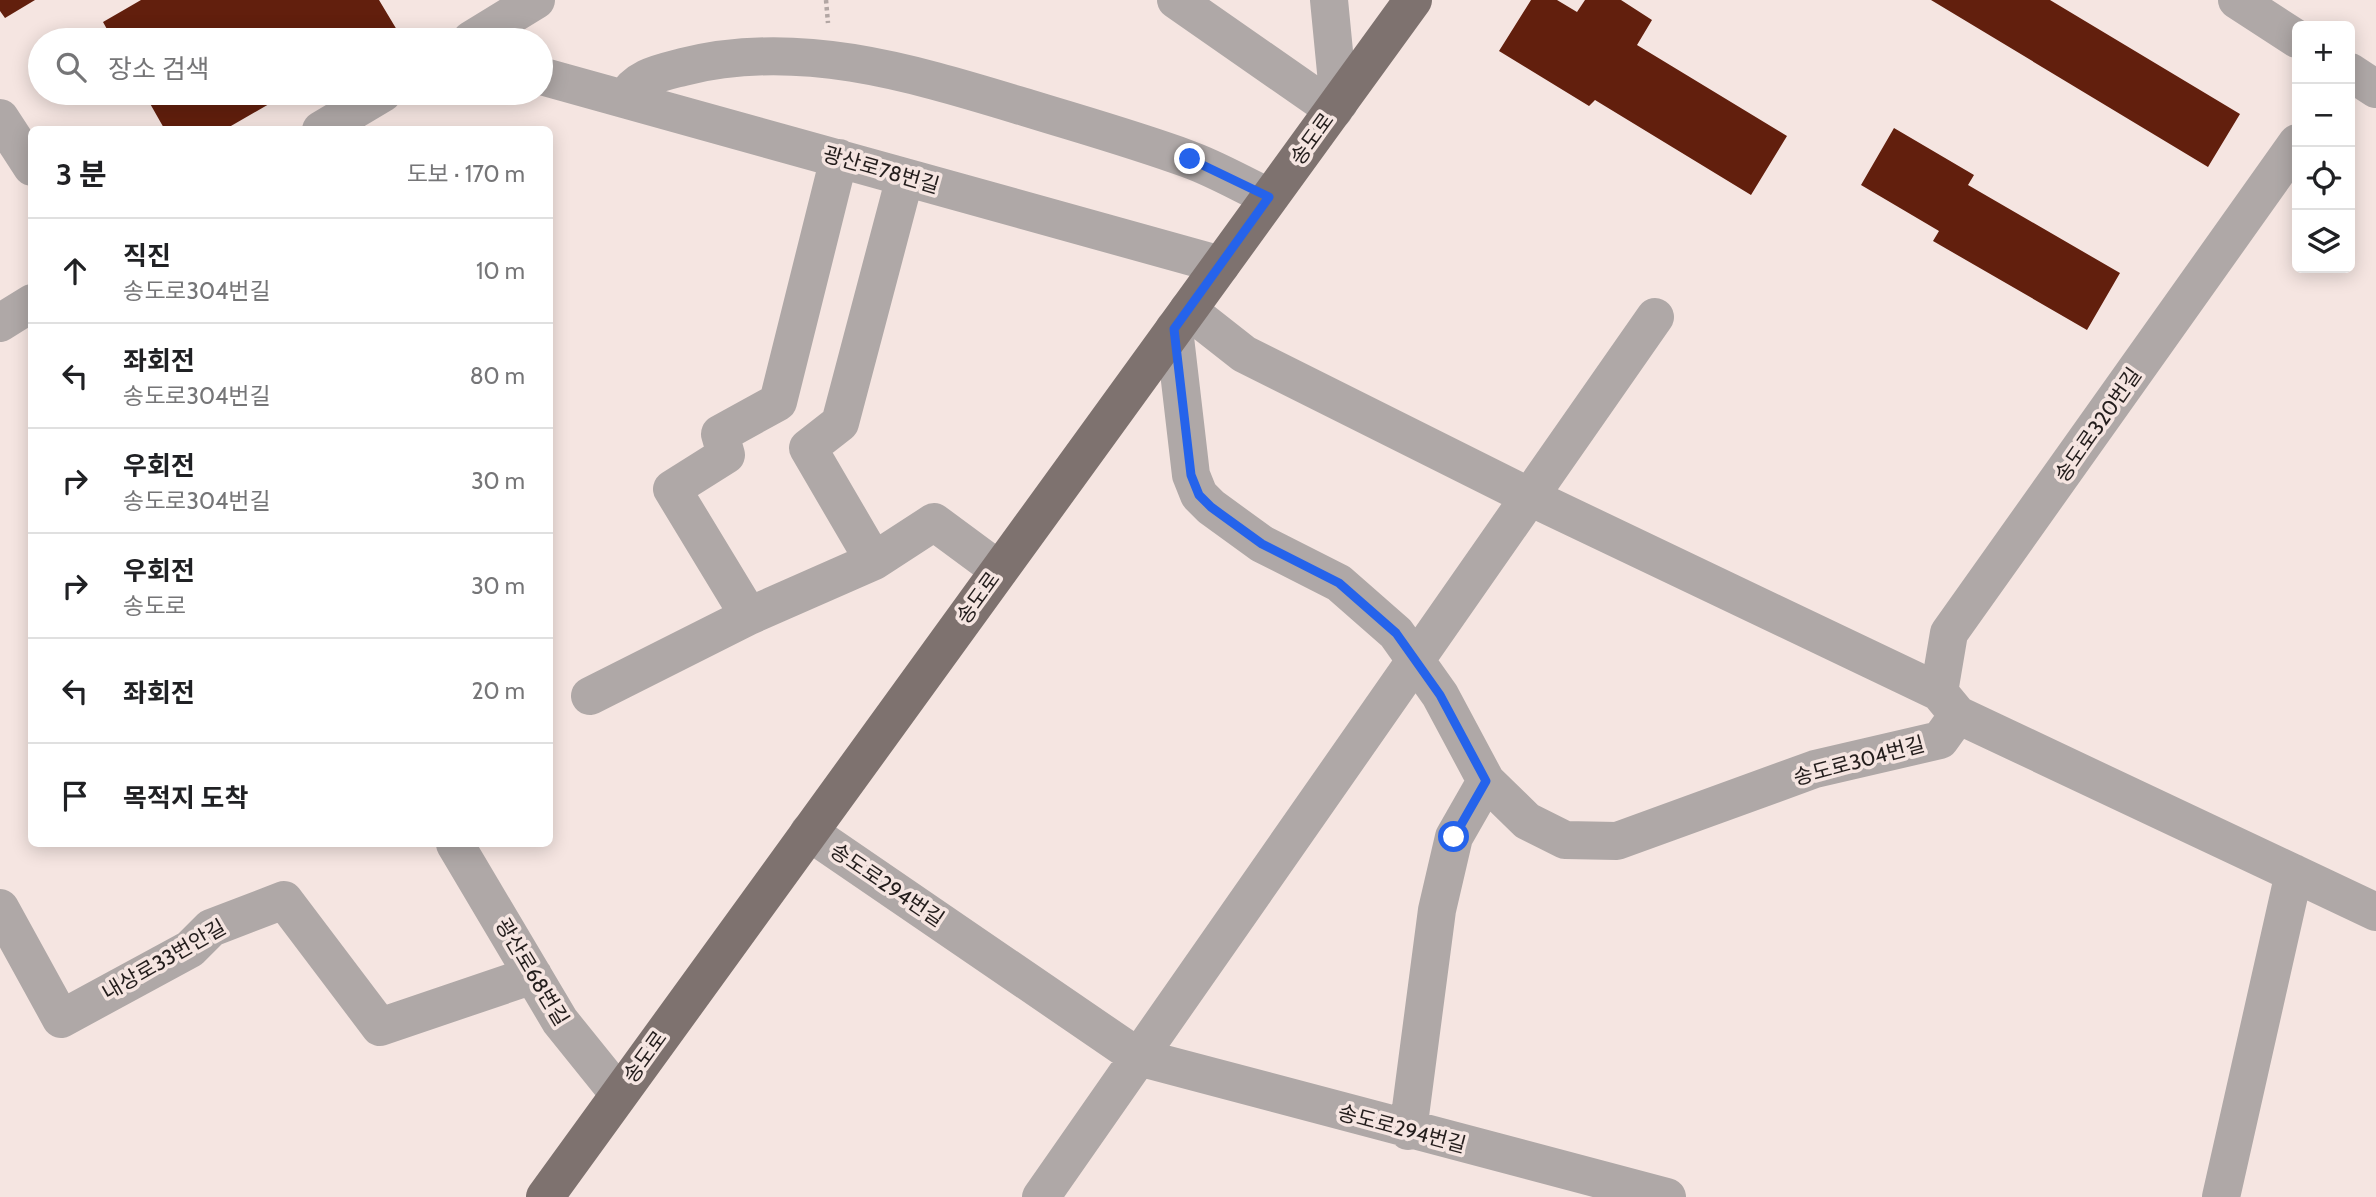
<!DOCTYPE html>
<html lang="ko">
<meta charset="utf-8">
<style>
body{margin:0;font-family:Cabin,"Noto Sans KR",sans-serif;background:#f6f6f6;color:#202124}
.controls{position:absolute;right:21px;top:21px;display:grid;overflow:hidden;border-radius:10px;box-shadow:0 4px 18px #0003}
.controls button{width:63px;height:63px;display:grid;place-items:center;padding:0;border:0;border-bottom:2px solid #e0e0e0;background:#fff;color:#202124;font:35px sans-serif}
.stop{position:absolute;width:21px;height:21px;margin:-16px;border:5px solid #2563eb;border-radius:50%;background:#fff}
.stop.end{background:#2563eb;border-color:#fff;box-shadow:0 2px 7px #0008}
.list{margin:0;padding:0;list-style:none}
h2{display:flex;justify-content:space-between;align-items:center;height:91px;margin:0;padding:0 28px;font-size:30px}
h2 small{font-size:23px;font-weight:400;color:#757577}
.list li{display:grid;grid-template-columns:46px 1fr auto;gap:21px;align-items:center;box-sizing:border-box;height:105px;padding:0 28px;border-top:2px solid #e0e0e0}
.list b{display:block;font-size:26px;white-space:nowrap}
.list p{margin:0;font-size:23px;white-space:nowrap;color:#757577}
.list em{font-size:23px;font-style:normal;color:#757577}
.icon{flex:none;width:38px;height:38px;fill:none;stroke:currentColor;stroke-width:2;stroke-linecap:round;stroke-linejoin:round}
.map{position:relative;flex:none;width:2376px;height:1197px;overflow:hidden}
.search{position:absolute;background:#fff;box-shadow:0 4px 18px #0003;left:28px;top:28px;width:525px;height:77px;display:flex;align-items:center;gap:18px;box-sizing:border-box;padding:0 24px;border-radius:38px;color:#757577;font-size:26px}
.panel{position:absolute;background:#fff;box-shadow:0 4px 18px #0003;left:28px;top:126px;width:525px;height:721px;border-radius:10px}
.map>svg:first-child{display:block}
.building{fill:#621f0d}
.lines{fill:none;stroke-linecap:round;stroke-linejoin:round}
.path{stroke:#b2a6a3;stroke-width:4.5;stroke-dasharray:3.5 3.5;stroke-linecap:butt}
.minor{stroke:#afa8a7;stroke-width:38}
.major{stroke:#7e726f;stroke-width:38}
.route{stroke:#2563eb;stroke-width:9}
.labels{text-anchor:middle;stroke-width:7;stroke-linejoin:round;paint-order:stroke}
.street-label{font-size:21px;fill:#231d1c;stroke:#f5e5e1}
</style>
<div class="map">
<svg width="2376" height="1197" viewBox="0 0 2376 1197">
<rect width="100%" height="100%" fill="#f5e5e1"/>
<path class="building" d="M0 0H35L5 18 0 11Z
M141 0H379L397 30 379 40H113L103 22Z
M1531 0H1557L1577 12 1585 0H1621L1652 20 1637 45 1787 136 1751 195 1595 100 1589 106 1499 51Z
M1931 0H2050L2240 114 2208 167Z
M144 93H288L224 130H165Z
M1894 128 1974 175 1968 185 2120 273 2087 330 1933 241 1939 231 1861 185Z"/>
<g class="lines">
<path class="path" d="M826 0 828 23"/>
<path class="minor" d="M1176 0 1334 110
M1329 0 1339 103
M2237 0 2297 39
M471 40 536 0
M2350 72 2376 89
M541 76 1221 265
M625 99C636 77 660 73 683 67 801 37 918 75 1031 109 1083 125 1136 140 1188 159 1216 169 1243 185 1269 197
M0 118 32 167
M321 130 383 93
M2297 143 1949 633 1939 692 1958 715 2376 912
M1188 310 1244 354 1530 497 1939 692
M0 323 32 303
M1174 329 1191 475 1199 495 1211 507 1262 544 1339 583 1396 633 1440 695 1486 781 1527 821 1565 840 1617 841 1815 769 1940 740 1958 715
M874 561 808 448 840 423 905 177
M749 616 672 489 726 455 720 434 778 402 839 158
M590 696 749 616 874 561 934 522 999 570
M809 832 1138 1057 1667 1197
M455 844 560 1021 618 1093
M0 908 61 1019 190 949 211 928 284 900 380 1027 533 975
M1408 1131 1437 910 1454 837 1486 781
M1041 1197 1655 317
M2221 1197 2294 873"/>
<path class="major" d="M545 1197 1413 0"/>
</g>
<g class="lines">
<path class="route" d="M1190 159 1269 197 1174 329 1191 475 1199 495 1211 507 1262 544 1339 583 1396 633 1440 695 1486 781 1454 837"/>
</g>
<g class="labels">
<g class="street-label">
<text transform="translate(1312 139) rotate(-54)" y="7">송도로</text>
<text transform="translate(881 170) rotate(16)" y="7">광산로78번길</text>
<text transform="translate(2098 425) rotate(-55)" y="7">송도로320번길</text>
<text transform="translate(978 598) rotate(-54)" y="7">송도로</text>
<text transform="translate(1859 761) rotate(-15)" y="7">송도로304번길</text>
<text transform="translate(887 885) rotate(34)" y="7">송도로294번길</text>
<text transform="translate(164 960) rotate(-30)" y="7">내상로33번안길</text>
<text transform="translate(532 972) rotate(59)" y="7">광산로68번길</text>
<text transform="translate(645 1057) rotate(-54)" y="7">송도로</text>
<text transform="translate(1402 1129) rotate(15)" y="7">송도로294번길</text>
</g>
</g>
</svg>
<div class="controls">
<button>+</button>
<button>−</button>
<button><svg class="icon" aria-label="locate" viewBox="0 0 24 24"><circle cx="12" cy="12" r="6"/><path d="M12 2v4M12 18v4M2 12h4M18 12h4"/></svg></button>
<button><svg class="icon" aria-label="layers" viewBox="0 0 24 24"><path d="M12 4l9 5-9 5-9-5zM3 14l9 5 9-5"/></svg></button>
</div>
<div class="stop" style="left:1454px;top:837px"></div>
<div class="stop end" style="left:1190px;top:159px"></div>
<div class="search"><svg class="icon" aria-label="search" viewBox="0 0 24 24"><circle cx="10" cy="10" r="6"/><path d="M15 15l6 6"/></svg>장소 검색</div>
<section class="panel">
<h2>3 분<small>도보 · 170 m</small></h2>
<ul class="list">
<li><svg class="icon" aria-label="ahead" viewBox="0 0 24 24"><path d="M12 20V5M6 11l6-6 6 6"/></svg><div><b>직진</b><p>송도로304번길</p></div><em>10 m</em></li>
<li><svg class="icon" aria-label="left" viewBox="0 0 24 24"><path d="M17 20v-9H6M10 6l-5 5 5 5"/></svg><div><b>좌회전</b><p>송도로304번길</p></div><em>80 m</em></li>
<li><svg class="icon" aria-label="right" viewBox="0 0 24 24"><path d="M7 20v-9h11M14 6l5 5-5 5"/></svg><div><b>우회전</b><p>송도로304번길</p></div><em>30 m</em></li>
<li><svg class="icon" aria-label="right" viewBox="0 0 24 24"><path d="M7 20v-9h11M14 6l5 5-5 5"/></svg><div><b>우회전</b><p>송도로</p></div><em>30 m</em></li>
<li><svg class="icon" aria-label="left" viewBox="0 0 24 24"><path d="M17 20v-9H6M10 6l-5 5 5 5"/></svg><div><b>좌회전</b></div><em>20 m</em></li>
<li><svg class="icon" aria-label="arrive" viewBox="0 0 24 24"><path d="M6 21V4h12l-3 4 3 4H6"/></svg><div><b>목적지 도착</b></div></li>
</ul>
</section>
</div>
